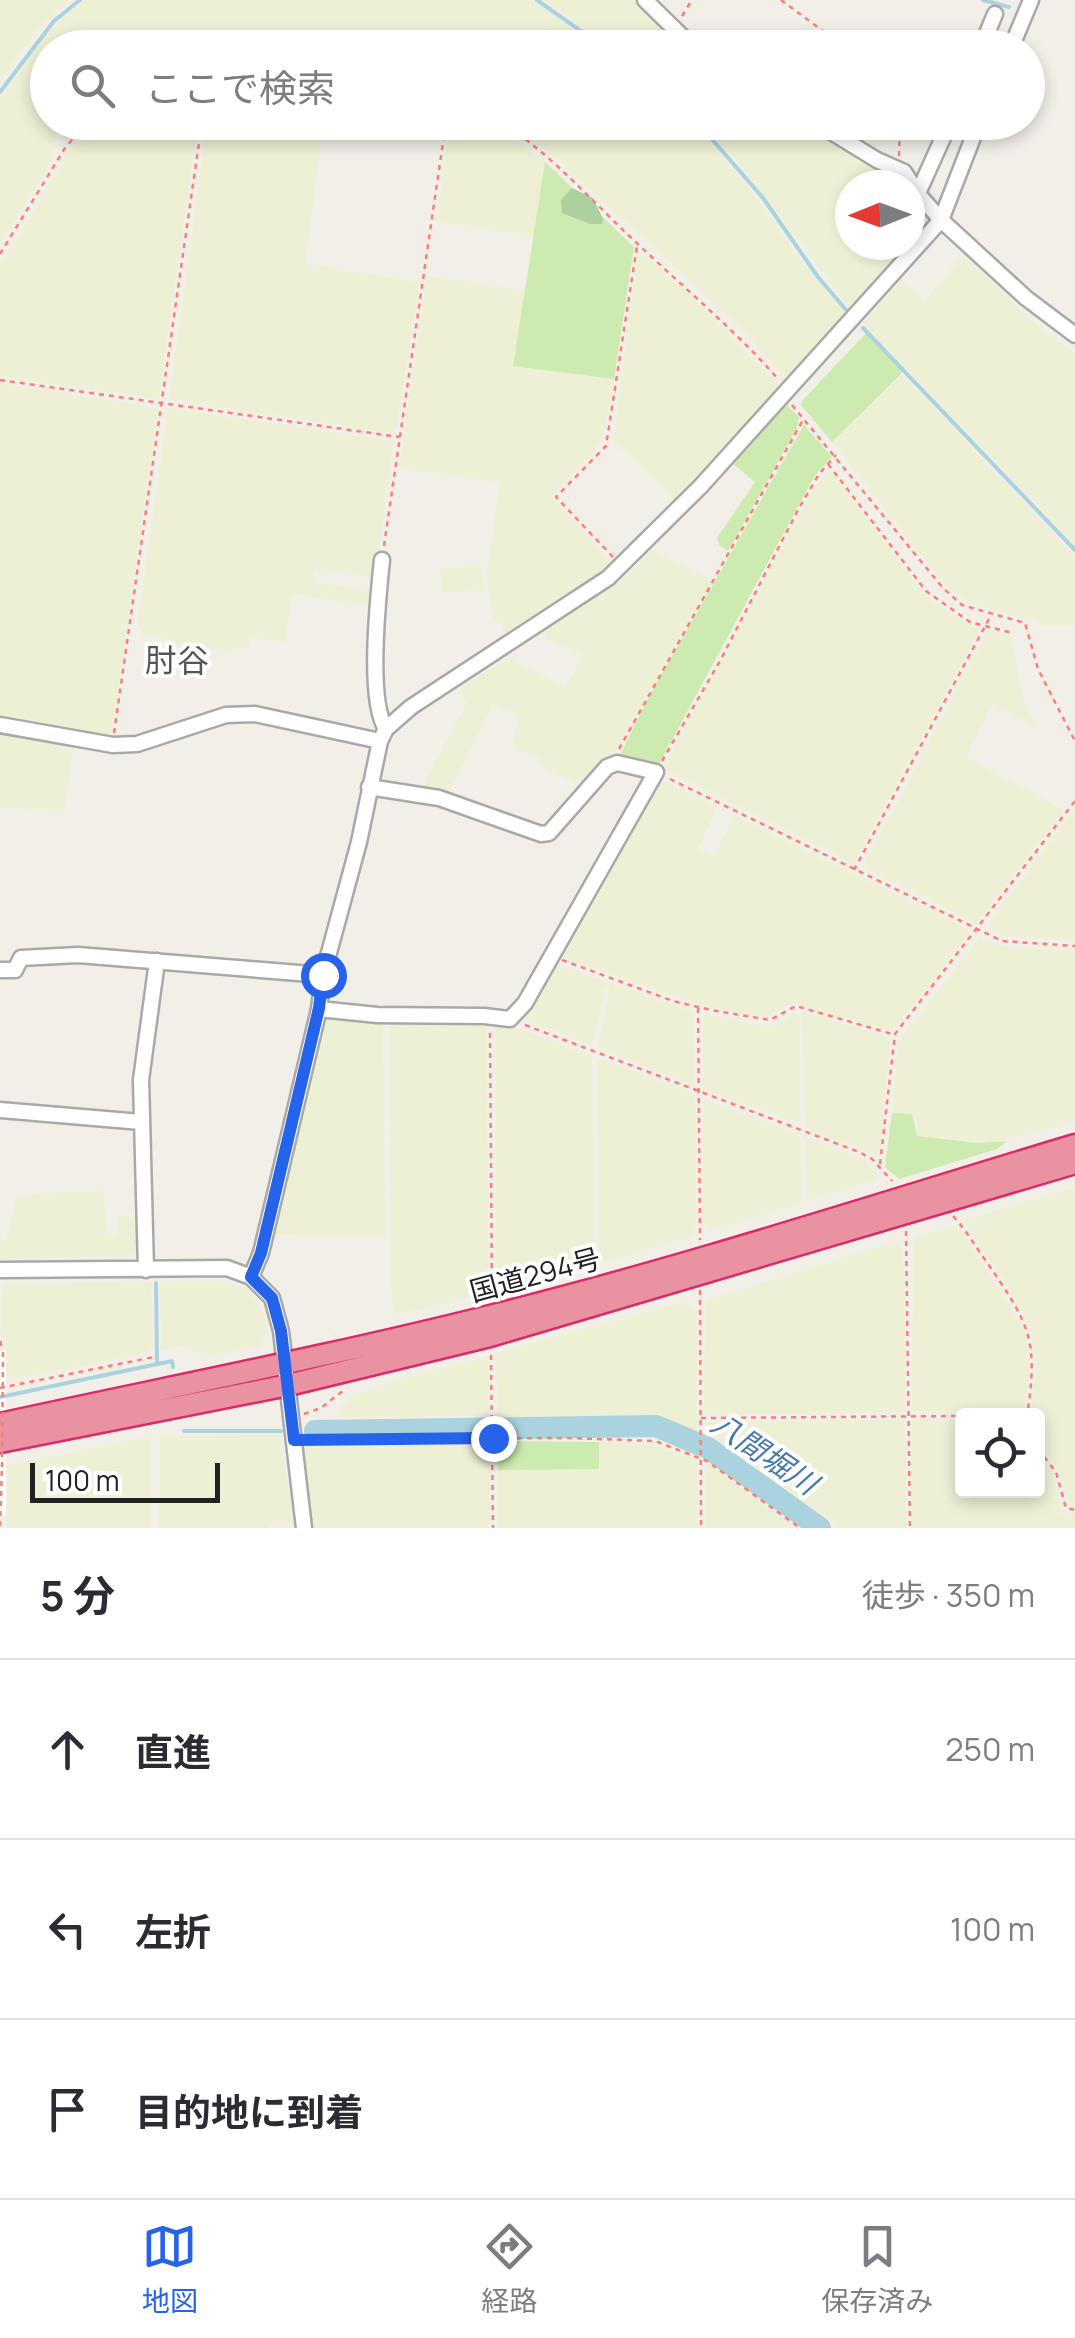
<!DOCTYPE html>
<html lang="ja">
<meta charset="utf-8">
<style>
body{margin:0;font-family:Manrope,"Noto Sans JP",sans-serif;background:#f2f2f3;color:#2b2b33}
.controls{position:absolute;right:30px;bottom:30px;display:grid;overflow:hidden;border-radius:10px;box-shadow:0 5px 15px #0003}
.controls button{width:90px;height:90px;display:grid;place-items:center;padding:0;border:0;border-bottom:2px solid #e1e1e2;background:#fff;color:#2b2b33;font:50px sans-serif}
.compass{position:absolute;left:835px;top:170px;width:90px;height:90px;border-radius:50%;background:#fff;box-shadow:0 5px 15px #0003;rotate:269deg}
.scale{position:absolute;left:30px;bottom:25px;width:190px;box-sizing:border-box;padding-left:10px;border:5px solid #222;border-top:0;font-size:28px;line-height:35px;white-space:nowrap;color:#222;-webkit-text-stroke:8px #fff;paint-order:stroke}
.stop{position:absolute;width:30px;height:30px;margin:-22px;border:8px solid #2563eb;border-radius:50%;background:#fff}
.stop.end{background:#2563eb;border-color:#fff;box-shadow:0 2px 10px #0008}
.list{margin:0;padding:0;list-style:none}
h2{display:flex;justify-content:space-between;align-items:center;height:130px;margin:0;padding:0 40px;font-size:42px}
h2 small{font-size:32px;font-weight:400;color:#7c7c81}
.list li{display:grid;grid-template-columns:65px 1fr auto;gap:30px;align-items:center;box-sizing:border-box;height:180px;padding:0 40px;border-top:2px solid #e1e1e2}
.list b{display:block;font-size:38px;white-space:nowrap}
.list em{font-size:32px;font-style:normal;color:#7c7c81}
.icon{flex:none;width:55px;height:55px;fill:none;stroke:currentColor;stroke-width:2;stroke-linecap:round;stroke-linejoin:round}
.map{position:relative;flex:none;width:1075px;height:1528px;overflow:hidden}
.search{position:absolute;background:#fff;box-shadow:0 5px 15px #0003;left:30px;right:30px;top:30px;height:110px;display:flex;align-items:center;gap:25px;box-sizing:border-box;padding:0 35px;border-radius:55px;color:#7c7c81;font-size:38px}
.sheet{height:670px;background:#fff}
nav{display:flex;justify-content:space-around;align-items:center;box-sizing:border-box;height:140px;border-top:2px solid #e1e1e2;background:#fff;font-size:28px;color:#7c7c81}
nav a{display:grid;justify-items:center;gap:5px}
nav .on{color:#2563eb}
.map>svg:first-child{display:block}
.farmland{fill:#eef0d5}
.grass{fill:#cdebb0}
.forest{fill:#add19e}
.pier{fill:#fff}
.lines{fill:none;stroke-linecap:round;stroke-linejoin:round}
.stream{stroke:#aad3df;stroke-width:4}
.river{stroke:#aad3df;stroke-width:22}
.minor-casing{stroke:#a9a9a9;stroke-width:19}
.highway-casing{stroke:#dc2a67;stroke-width:25}
.path{stroke:#fa8072;stroke-width:2.5;stroke-dasharray:5 5;stroke-linecap:butt}
.minor{stroke:#fff;stroke-width:14}
.highway{stroke:#e892a2;stroke-width:20}
.path-bridge{stroke:#fa8072;stroke-width:2.5;stroke-dasharray:5 5;stroke-linecap:butt}
.route{stroke:#2563eb;stroke-width:12}
.labels{text-anchor:middle;stroke-width:8;stroke-linejoin:round;paint-order:stroke}
.street-label{font-size:28px;fill:#222;stroke:#fff}
.water-label{font-size:30px;font-style:italic;fill:#4a7aab;stroke:#fff}
.quarter-label{font-size:32px;fill:#555;stroke:#fff}
</style>
<div class="map">
<svg width="1075" height="1528" viewBox="0 0 1075 1528">
<rect width="100%" height="100%" fill="#f2efe9"/>
<path class="farmland" d="M0 0H69L37 31 0 81Z
M84 0H532L599 47H380L324 33 283 29 191 42 177 47 48 48V122L67 123 55 138 48 167 0 244V99L53 27Z
M543 0H641L684 47H610Z
M94 123H198L159 399 0 376V263L30 219 70 148Z
M207 123H324L305 264 420 282 397 427 393 433 169 399Z
M450 123H493L545 162 535 236 436 222Z
M511 123H693L753 193 802 262 846 314 811 356 789 376H782L751 339 713 302 557 159Z
M703 123H802L896 177 905 185H850V245H909L852 311 744 169Z
M642 254 686 291 782 389 681 495 673 499 613 441 637 257Z
M963 255 1025 315 1075 353V545L863 324 900 281 924 301Z
M427 276 526 291 513 366 614 379 602 442 551 496 613 564 504 639 502 621 494 622 486 578 500 482 399 468Z
M902 374 1075 556V625H1037L1034 620 975 605 949 590 832 442Z
M0 384 158 408 112 735 0 719Z
M168 408 393 441 376 578 314 569 312 576 317 583 376 592 375 606 293 594 285 642 251 637 247 649 234 647 231 652 172 643 171 639 142 635V628L137 626Z
M829 469 919 587 934 602 980 630 854 864 663 769 812 492Z
M652 549 712 581 611 759 584 787 547 769 538 758 514 748 512 741 520 717 493 704 447 796 421 790 467 702 458 689 510 658 565 688 583 656 545 638 546 631 554 623 622 580Z
M479 566 485 590 442 593 440 568Z
M988 631 1011 635 1023 698 1031 716 1045 732 992 705 966 757 1064 810 976 923 863 867Z
M0 729 75 739 64 810 0 808Z
M661 780 718 806 698 849 714 857 734 815 971 931 968 936 893 1030 828 1015 792 1002 766 1018 690 1002 558 956Z
M1075 809V941L996 935 989 929 990 921Z
M980 937 1004 947 1075 951V1122L993 1143 917 1136 916 1119 913 1114 892 1113 897 1049 900 1039Z
M553 964 693 1012 694 1085 601 1050 598 1046 610 988H606L591 1045 519 1017Z
M796 1012 800 1018V1123L703 1090V1014L771 1027Z
M802 1012 890 1038 880 1156 811 1131 805 1125Z
M330 1016 383 1019 385 1236 275 1235 322 1020Z
M390 1020 481 1021 482 1026 487 1027 488 1283 484 1294 396 1315 393 1313 391 1283Z
M496 1020 592 1056 594 1265 503 1290 496 1282Z
M598 1059 691 1092 696 1108V1226L691 1237 599 1263Z
M703 1099 797 1134 801 1141V1203L709 1231 703 1225Z
M805 1138 863 1159 879 1176 872 1182 807 1200Z
M1075 1187V1507H1071L1057 1468 1038 1441V1416L1030 1415 1037 1364 1031 1331 1006 1284 962 1221Z
M104 1190 106 1235 117 1234 118 1217 142 1215 140 1255 0 1259V1242L6 1241 17 1196Z
M958 1225 1024 1329 1031 1366 1024 1412 912 1411 913 1241 916 1238Z
M897 1241 902 1252 904 1273 906 1412 704 1414 705 1301Z
M151 1282 153 1347 148 1353 12 1379 7 1378 6 1337 0 1336 3 1284Z
M160 1282H227L245 1288 258 1302 265 1316 267 1333 260 1347 210 1356 178 1346 161 1351Z
M689 1301 697 1313V1433L646 1419 502 1417 497 1409 496 1354 499 1352Z
M485 1358 489 1363V1411L486 1416 337 1417 342 1405 354 1395 396 1380Z
M903 1419 906 1441V1528H840L717 1439 704 1434 705 1422Z
M917 1419H962V1490H1038V1455L1053 1472 1061 1514 1075 1513V1528H912V1421Z
M280 1435 294 1523 269 1522V1528H159L160 1436Z
M151 1437V1528H7V1465Z
M490 1442V1528H313L302 1444Z
M599 1442 653 1444 697 1459 698 1528H498V1470L599 1469Z
M705 1463H707L796 1528H705Z"/>
<path class="grass" d="M545 162 634 247 614 379 513 366Z
M866 333 903 372 832 442 801 405 803 400Z
M786 404 799 417 797 428 728 551 719 545 717 538 755 482 733 464Z
M804 425 832 457 815 475 659 764 654 769 619 757 647 700Z
M892 1113 912 1114 917 1136 979 1143 1008 1141 997 1149 899 1179 885 1167Z
M497 1441 599 1442V1469L498 1470Z"/>
<path class="forest" d="M572 188 593 198 603 219 602 224H590L562 213 561 200Z"/>
<path class="pier" d="M0 1351H6V1516H0Z"/>
<g class="lines">
<path class="stream" d="M537 0 605 48
M983 0 1009 7
M0 92 54 21 80 0
M697 122 763 198 818 277 847 311
M863 328 1075 550
M156 1283 157 1363
M0 1397 172 1361 173 1367
M184 1431H281"/>
<path class="river" d="M315 1431 656 1426 708 1448 820 1528"/>
<g class="minor-casing">
<path id="minor" d="M645 0 694 48
M981 48 995 14
M1011 48 1031 0
M815 122 877 160 904 172 919 195 941 220 1026 298 1075 335
M918 193 950 122
M382 560C378 598 367 700 386 729
M0 725 113 745 137 744 226 715 255 714 380 741
M0 970H15L21 958 78 955 323 975
M319 1009 377 1015 484 1016 510 1019 525 1003 656 772 617 763 607 767 549 833 541 834 439 798 369 787
M0 1110 141 1122
M0 1270 227 1268 251 1277 272 1298 281 1331 304 1528
M146 1270 141 1080 157 961
M251 1277 261 1253 319 1009 323 975 359 842 380 741 386 729 411 707 608 578 701 486 941 220 979 122"/>
</g>
<g class="highway-casing">
<path id="highway" d="M0 1424C165 1388 331 1356 494 1315 690 1266 882 1203 1075 1145
M0 1442 288 1385 490 1336 1075 1163"/>
</g>
<path class="path" d="M781 0 846 48
M682 16 692 0
M190 48 285 35 356 48
M501 122C553 155 594 204 639 245 686 290 735 330 778 379
M882 122 898 131
M899 156 900 122
M0 254 65 148 88 122
M0 380 399 437
M792 405 943 588 962 605 1025 623 1038 669 1075 741
M828 464 926 591 970 622 1012 633
M384 546 446 122
M613 557 556 497 606 446 637 246
M114 733 202 122
M619 749 803 420
M662 761 720 661 799 508 819 474 836 455
M670 779 1002 941 1075 946
M854 870 990 617
M562 960 673 1001 711 1010 770 1020 796 1006 892 1034
M698 1008 700 1240
M525 1025 859 1152 872 1159 892 1181
M490 1033 492 1300
M880 1164 895 1034 1075 801
M953 1216C966 1230 975 1246 986 1261 1029 1324 1039 1338 1027 1416
M906 1231 910 1528
M700 1290 701 1528
M0 1341 3 1350
M491 1355 493 1528
M0 1388 154 1357
M304 1414 321 1408 344 1390
M701 1418 962 1416
M307 1439 568 1438 655 1441 707 1461 800 1528
M1038 1449 1056 1472 1066 1508 1075 1510
M0 1526 2 1467"/>
<use href="#minor" class="minor"/>
<use href="#highway" class="highway"/>
<path class="path-bridge" d="M2 1467 3 1350"/>
</g>
<g class="lines">
<path class="route" d="M323 975 319 1008 261 1253 251 1277 272 1298 281 1331 294 1440 493 1438"/>
</g>
<g class="labels">
<g class="street-label">
<text transform="translate(535 1275) rotate(-15)" y="10">国道294号</text>
</g>
<g class="water-label">
<text transform="translate(764 1454) rotate(34)" y="10">八間堀川</text>
</g>
<g class="quarter-label">
<text x="177" y="672">肘谷</text>
</g>
</g>
</svg>
<div class="controls">
<button><svg class="icon" aria-label="locate" viewBox="0 0 24 24"><circle cx="12" cy="12" r="6"/><path d="M12 2v4M12 18v4M2 12h4M18 12h4"/></svg></button>
</div>
<svg class="compass" viewBox="-18 -18 36 36"><path d="M0-13l5 13h-10z" fill="#e53935"/><path d="M0 13l5-13h-10z" fill="#7c7c81"/></svg>
<div class="scale">100 m</div>
<div class="stop" style="left:323px;top:975px"></div>
<div class="stop end" style="left:493px;top:1438px"></div>
<div class="search"><svg class="icon" aria-label="search" viewBox="0 0 24 24"><circle cx="10" cy="10" r="6"/><path d="M15 15l6 6"/></svg>ここで検索</div>
</div>
<section class="sheet">
<h2>5 分<small>徒歩 · 350 m</small></h2>
<ul class="list">
<li><svg class="icon" aria-label="ahead" viewBox="0 0 24 24"><path d="M12 20V5M6 11l6-6 6 6"/></svg><div><b>直進</b></div><em>250 m</em></li>
<li><svg class="icon" aria-label="left" viewBox="0 0 24 24"><path d="M17 20v-9H6M10 6l-5 5 5 5"/></svg><div><b>左折</b></div><em>100 m</em></li>
<li><svg class="icon" aria-label="arrive" viewBox="0 0 24 24"><path d="M6 21V4h12l-3 4 3 4H6"/></svg><div><b>目的地に到着</b></div></li>
</ul>
</section>
<nav>
<a class="on"><svg class="icon" aria-label="map" viewBox="0 0 24 24"><path d="M3 6l6-2 6 2 6-2v14l-6 2-6-2-6 2zM9 4v14M15 6v14"/></svg>地図</a>
<a><svg class="icon" aria-label="directions" viewBox="0 0 24 24"><path d="M12 3l9 9-9 9-9-9zM9 14v-3h6M13 9l2 2-2 2"/></svg>経路</a>
<a><svg class="icon" aria-label="saved" viewBox="0 0 24 24"><path d="M7 4h10v16l-5-4-5 4z"/></svg>保存済み</a>
</nav>
